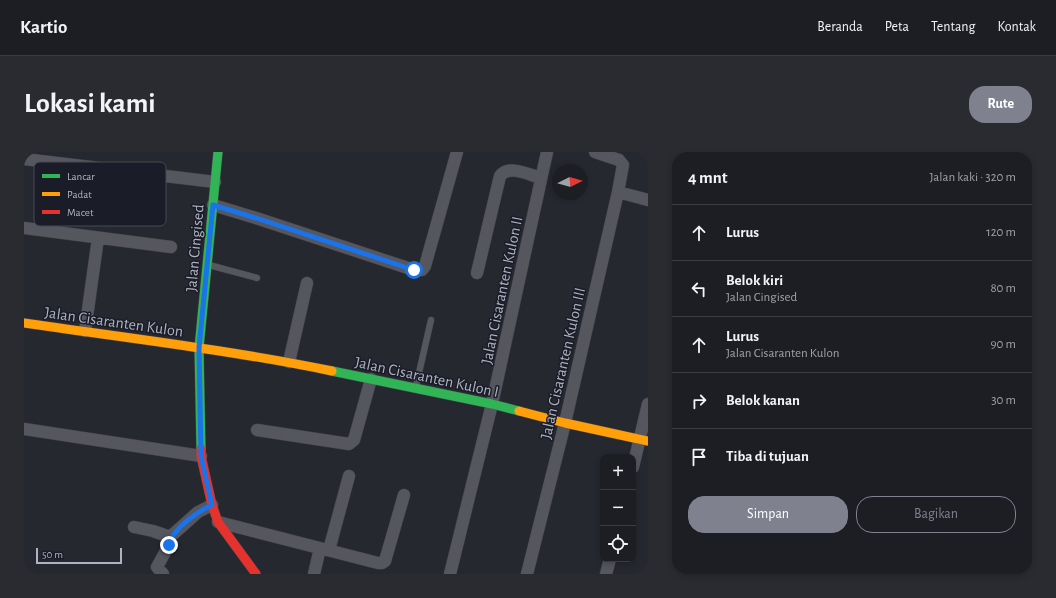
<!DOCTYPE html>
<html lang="id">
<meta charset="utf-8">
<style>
body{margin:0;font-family:"Alegreya Sans",sans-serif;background:#292b30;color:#f1f3f6}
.controls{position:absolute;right:12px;bottom:12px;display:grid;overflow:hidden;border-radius:8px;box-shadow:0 2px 6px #0003}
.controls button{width:36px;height:36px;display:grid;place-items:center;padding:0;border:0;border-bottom:1px solid #3a3c41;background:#1c1e23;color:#f1f3f6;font:20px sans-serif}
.compass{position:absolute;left:528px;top:12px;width:36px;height:36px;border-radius:50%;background:#1c1e23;box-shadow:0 2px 6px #0003;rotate:85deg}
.scale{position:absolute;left:12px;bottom:10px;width:86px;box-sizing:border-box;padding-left:4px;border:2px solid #afb2c1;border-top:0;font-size:11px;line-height:14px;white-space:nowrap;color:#afb2c1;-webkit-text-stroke:3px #1a1d28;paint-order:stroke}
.stop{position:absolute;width:12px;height:12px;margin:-9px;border:3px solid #1a73e8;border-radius:50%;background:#fff}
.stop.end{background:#1a73e8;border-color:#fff;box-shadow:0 1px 4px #0008}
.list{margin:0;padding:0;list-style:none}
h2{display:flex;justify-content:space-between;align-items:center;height:52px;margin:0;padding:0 16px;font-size:17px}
h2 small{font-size:13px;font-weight:400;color:#a0a2a6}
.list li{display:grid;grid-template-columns:26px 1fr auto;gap:12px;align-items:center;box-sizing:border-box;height:56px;padding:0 16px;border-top:1px solid #3a3c41}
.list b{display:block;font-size:15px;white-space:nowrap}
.list p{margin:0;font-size:13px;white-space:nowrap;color:#a0a2a6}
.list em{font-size:13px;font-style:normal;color:#a0a2a6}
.actions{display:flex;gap:8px;padding:12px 16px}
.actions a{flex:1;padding:9px 0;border:1px solid #7f828e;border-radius:16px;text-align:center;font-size:14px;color:#7f828e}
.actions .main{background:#7f828e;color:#fff}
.icon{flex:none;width:22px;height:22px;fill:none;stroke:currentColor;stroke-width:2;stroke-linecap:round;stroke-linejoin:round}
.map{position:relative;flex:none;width:624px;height:422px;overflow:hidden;border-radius:16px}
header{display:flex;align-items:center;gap:24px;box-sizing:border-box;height:56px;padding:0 20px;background:#1c1e23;border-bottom:1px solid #3a3c41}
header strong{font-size:19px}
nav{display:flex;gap:22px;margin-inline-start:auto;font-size:14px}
.intro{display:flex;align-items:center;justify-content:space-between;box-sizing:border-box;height:96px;padding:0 24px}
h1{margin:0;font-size:28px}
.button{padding:10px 18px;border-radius:16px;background:#7f828e;color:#fff;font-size:14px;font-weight:700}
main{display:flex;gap:24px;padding:0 24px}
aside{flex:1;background:#1c1e23;border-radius:16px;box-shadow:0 2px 6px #0003}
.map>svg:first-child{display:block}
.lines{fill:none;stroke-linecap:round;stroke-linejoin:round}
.lane-casing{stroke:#414349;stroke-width:7}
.street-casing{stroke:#414349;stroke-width:13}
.fast-casing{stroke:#43454c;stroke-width:10}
.slow-casing{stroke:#43454c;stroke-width:10}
.jam-casing{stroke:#43454c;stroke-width:10}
.lane{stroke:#55565e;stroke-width:6}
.street{stroke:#55565e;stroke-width:12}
.fast{stroke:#30b455;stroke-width:9}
.slow{stroke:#ff9f0a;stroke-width:9}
.jam{stroke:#e5322d;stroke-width:9}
.route{stroke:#1a73e8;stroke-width:5}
.labels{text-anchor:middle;stroke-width:3;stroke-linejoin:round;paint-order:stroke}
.street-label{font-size:16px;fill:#afb2c1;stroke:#1a1d28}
.key{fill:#1a1d28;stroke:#474a56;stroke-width:1}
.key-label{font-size:11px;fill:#afb2c1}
</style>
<header>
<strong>Kartio</strong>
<nav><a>Beranda</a><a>Peta</a><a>Tentang</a><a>Kontak</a></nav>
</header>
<div class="intro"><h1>Lokasi kami</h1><a class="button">Rute</a></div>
<main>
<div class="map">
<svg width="624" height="422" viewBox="0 0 624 422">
<rect width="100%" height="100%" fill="#26282f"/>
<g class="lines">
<g class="lane-casing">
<path id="lane" d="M185 113 233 126
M392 234 407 168"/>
</g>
<g class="street-casing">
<path id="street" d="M0 7 191 30
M594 40 624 48
M189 53 232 66 390 118H398L401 114 433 0
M0 76 147 95
M453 121 476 24C485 12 505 23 517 26
M61 179 74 86
M265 210 283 131
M0 277 177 304
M233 278 325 292 330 288 347 227
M609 315 624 252
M194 370 354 411H358L361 409 380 343
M110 375 129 379 146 385
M305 398 325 324
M139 422 133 415 145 393 146 385 174 360 188 353
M290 422 296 396
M426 422 468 252 523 0
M503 422 541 271 594 40 599 13 595 8 571 0
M582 422 586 407"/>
</g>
<g class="fast-casing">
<path id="fast" d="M308 219 468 252 495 259
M177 297 175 196 194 0"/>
</g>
<g class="slow-casing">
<path id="slow" d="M0 171C103 186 206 198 308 219
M495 259 541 271 624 289"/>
</g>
<g class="jam-casing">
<path id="jam" d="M177 297V304L188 353 194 370 232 422"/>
</g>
<use href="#lane" class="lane"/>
<use href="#street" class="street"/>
<use href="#fast" class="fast"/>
<use href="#slow" class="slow"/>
<use href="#jam" class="jam"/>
</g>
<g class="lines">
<path class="route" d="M145 393C148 377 173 360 188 353L177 304 175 196 189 53 232 66 390 118"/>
</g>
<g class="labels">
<g class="street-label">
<text transform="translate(170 96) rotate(-85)" y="6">Jalan Cingised</text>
<text transform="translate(477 138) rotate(-78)" y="6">Jalan Cisaranten Kulon II</text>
<text transform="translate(90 169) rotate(8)" y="6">Jalan Cisaranten Kulon</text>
<text transform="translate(538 211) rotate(-77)" y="6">Jalan Cisaranten Kulon III</text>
<text transform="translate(403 224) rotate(12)" y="6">Jalan Cisaranten Kulon I</text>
</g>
</g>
<rect x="10" y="10" width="132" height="64" rx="6" class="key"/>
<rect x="18" y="22" width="18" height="4" fill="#30b455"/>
<rect x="18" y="40" width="18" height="4" fill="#ff9f0a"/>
<rect x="18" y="58" width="18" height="4" fill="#e5322d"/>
<g class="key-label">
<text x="43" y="28">Lancar</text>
<text x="43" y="46">Padat</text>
<text x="43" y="64">Macet</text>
</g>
</svg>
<div class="controls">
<button>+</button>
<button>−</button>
<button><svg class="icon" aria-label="locate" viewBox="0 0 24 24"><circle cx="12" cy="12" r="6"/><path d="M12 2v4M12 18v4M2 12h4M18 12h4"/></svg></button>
</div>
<svg class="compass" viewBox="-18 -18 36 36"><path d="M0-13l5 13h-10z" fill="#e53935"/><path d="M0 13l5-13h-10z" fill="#a0a2a6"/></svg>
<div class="scale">50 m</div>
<div class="stop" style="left:390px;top:118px"></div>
<div class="stop end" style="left:145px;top:393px"></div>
</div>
<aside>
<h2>4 mnt<small>Jalan kaki · 320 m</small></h2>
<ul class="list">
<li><svg class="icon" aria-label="ahead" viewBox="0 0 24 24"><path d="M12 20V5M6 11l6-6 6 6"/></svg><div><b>Lurus</b></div><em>120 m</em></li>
<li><svg class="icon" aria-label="left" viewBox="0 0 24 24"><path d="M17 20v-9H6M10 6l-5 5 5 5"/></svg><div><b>Belok kiri</b><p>Jalan Cingised</p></div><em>80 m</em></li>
<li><svg class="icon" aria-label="ahead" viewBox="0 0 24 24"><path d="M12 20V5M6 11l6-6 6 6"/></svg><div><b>Lurus</b><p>Jalan Cisaranten Kulon</p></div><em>90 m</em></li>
<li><svg class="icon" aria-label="right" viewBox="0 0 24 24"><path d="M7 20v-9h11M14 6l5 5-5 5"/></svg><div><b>Belok kanan</b></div><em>30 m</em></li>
<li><svg class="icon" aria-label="arrive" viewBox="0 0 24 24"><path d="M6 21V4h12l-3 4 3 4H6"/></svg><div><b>Tiba di tujuan</b></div></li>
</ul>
<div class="actions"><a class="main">Simpan</a><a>Bagikan</a></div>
</aside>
</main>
